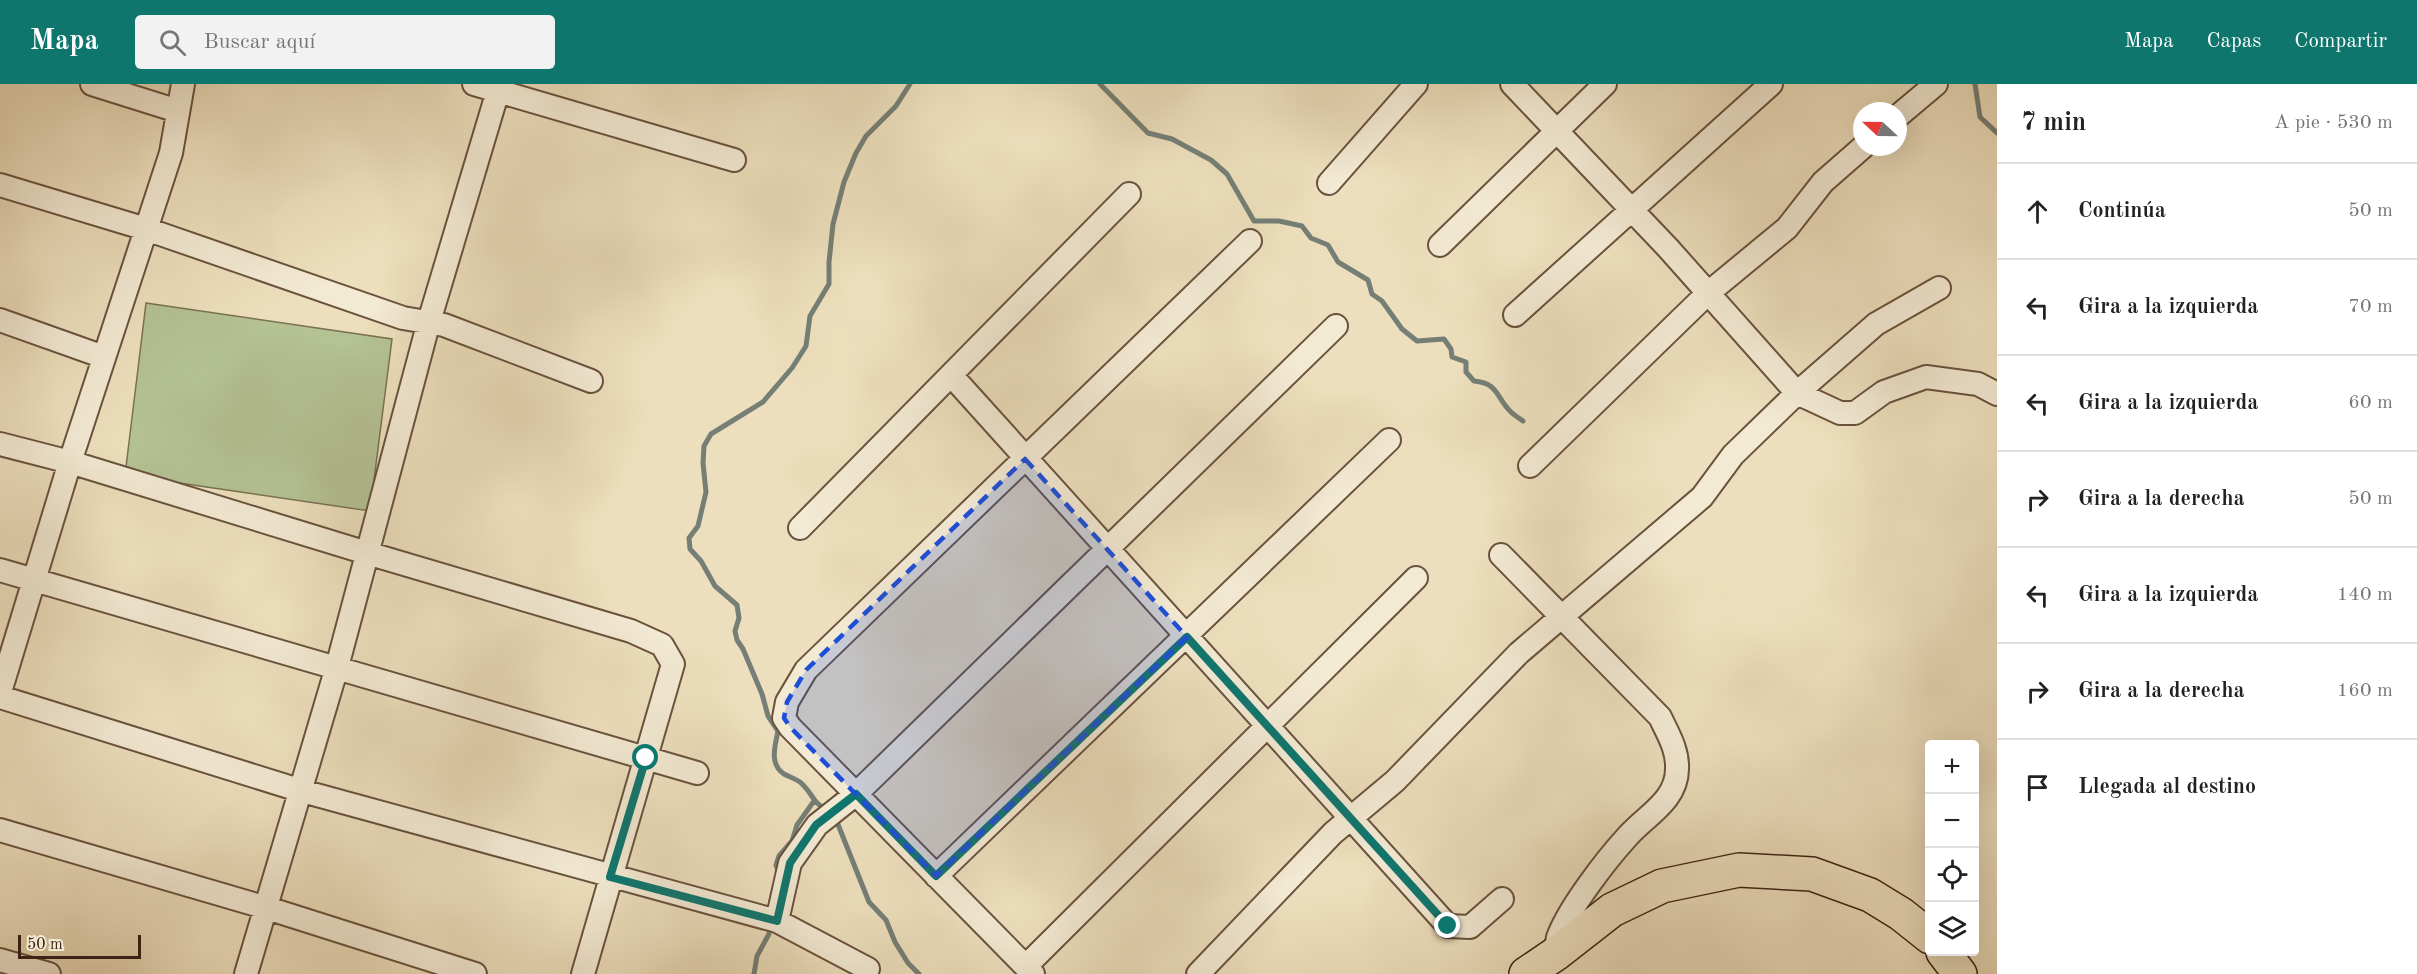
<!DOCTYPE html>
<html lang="es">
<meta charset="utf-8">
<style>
body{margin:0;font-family:"Old Standard TT",serif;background:#f2f2f2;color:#222}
.controls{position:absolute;right:18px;bottom:18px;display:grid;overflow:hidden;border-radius:6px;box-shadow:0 6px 24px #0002}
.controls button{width:54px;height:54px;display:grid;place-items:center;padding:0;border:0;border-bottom:2px solid #e0e0e0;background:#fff;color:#222;font:30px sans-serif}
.compass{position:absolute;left:1853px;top:18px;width:54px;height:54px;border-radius:50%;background:#fff;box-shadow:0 6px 24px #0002;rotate:292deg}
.scale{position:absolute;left:18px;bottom:15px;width:123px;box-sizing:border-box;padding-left:6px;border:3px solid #3e2314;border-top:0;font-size:16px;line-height:21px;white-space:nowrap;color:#3e2314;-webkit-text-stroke:4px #f3ead4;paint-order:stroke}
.stop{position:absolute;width:18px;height:18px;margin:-14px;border:4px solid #0f766e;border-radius:50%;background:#fff}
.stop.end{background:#0f766e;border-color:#fff;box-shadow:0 2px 6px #0008}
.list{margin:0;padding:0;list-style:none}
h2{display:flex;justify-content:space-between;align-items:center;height:78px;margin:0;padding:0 24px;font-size:26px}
h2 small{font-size:20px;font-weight:400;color:#767676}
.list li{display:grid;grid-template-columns:39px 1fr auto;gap:18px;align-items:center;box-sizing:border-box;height:96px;padding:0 24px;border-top:2px solid #e0e0e0}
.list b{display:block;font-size:22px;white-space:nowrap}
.list em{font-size:20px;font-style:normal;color:#767676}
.icon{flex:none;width:33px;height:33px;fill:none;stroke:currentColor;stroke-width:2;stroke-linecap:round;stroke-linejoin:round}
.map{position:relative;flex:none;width:1997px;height:890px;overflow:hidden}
header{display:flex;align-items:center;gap:36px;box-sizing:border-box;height:84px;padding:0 30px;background:#0f766e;color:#fff}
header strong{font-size:28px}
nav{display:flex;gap:33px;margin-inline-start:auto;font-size:21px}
.search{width:420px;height:54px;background:#f2f2f2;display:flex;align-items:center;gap:15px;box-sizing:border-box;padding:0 21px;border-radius:6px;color:#767676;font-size:22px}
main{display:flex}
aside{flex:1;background:#fff}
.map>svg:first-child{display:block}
.green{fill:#b4c294;stroke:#797254;stroke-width:1.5}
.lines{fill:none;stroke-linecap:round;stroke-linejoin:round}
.stream{stroke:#757f76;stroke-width:5}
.minor-casing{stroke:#6a523e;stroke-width:26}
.highway-casing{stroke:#3e2314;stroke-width:36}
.minor{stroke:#f3ead4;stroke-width:22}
.highway{stroke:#eddfbd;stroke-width:33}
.route{stroke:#0f766e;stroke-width:8}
.marked{fill:#1d4ed8;fill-opacity:0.2;stroke:#1d4ed8;stroke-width:4.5;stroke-dasharray:12 8;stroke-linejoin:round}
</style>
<header>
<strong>Mapa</strong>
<div class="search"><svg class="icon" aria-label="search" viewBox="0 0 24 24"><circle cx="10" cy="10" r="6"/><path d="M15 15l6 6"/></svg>Buscar aquí</div>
<nav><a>Mapa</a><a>Capas</a><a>Compartir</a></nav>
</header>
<main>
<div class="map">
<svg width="1997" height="890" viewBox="0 0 1997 890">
<rect width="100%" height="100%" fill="#eddfbd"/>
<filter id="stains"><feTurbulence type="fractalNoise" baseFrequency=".00333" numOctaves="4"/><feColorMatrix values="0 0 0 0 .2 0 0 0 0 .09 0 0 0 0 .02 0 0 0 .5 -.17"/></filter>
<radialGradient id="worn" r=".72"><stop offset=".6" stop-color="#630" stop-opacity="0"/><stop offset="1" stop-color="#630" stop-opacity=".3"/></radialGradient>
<path class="green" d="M146 219 392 255 370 427 125 391Z"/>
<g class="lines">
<path class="stream" d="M1100 0 1148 49 1172 55 1211 76 1227 90 1254 137H1279L1302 142 1311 154 1328 161 1338 178 1368 196 1372 210 1382 217 1402 245 1417 257 1444 255 1451 265 1452 273 1466 278V288L1474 297C1499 299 1496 314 1511 328 1514 331 1519 334 1523 337
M1975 0 1980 33 1997 49
M826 725C815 721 812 710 804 702 799 695 791 694 784 690 769 680 775 662 778 647L768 632 762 610 743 565 737 556 735 547 739 534 737 521 715 502 701 477 690 465 689 454 698 442 706 408 703 379 704 362 711 350 763 318 792 284 806 262 810 232 829 200V178L833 140 844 98 856 69 866 52 896 22 910 0
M835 733 869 818 886 836 895 858 908 879 919 890
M779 789 776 781 779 772 792 757 797 741 814 717
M754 890 757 872 769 850 770 842"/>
<g class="minor-casing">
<path id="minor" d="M92 0 178 27
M474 0 734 76
M1512 0 1668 164 1797 309 1840 329H1855L1884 308 1926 293 1978 300 1997 310
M1898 32 1936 0
M1329 99 1416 0
M0 101 146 145 403 234 444 241 591 297
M1440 161 1605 0
M1515 231 1771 0
M0 236 104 273
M951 291 1448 842 1470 843 1502 815
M0 360 70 378 367 469 631 547 662 561 673 580 583 890
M1530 382 1707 210 1787 144 1823 98 1863 63
M800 444 1129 110
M1501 471 1660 633C1668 650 1678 666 1677 685 1677 717 1645 732 1627 753 1606 776 1570 823 1559 851 1556 857 1557 863 1557 869
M0 486 697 689
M0 608 70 378 171 69 183 0
M0 613 302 707 777 837 868 885
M0 746 267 824 475 890
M936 792 1389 356
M777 837 790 779 817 741 856 710 1336 242
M0 876 49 890
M1026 882 1416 494
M246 890 337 583 428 241 500 0
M1033 890 790 643 784 634 787 618 806 586 1250 157
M1198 890 1333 749 1395 697 1519 569 1702 413 1733 371 1797 309 1876 240 1939 204"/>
</g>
<g class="highway-casing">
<path id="highway" d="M1943 868 1960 890
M1526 890 1557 869 1612 826 1662 802 1739 786 1812 790 1870 811 1901 830 1930 853"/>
</g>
<use href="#minor" class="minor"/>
<use href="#highway" class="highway"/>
</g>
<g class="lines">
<path class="route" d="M646 674 610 793 777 837 790 779 816 741 856 710 936 792 1187 553 1448 842"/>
</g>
<path class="marked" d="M1025 375 1187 553 936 792 790 643 784 634 787 618 806 586Z"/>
<rect width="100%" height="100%" filter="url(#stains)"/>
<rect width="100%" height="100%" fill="url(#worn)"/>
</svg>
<div class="controls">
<button>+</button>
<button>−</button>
<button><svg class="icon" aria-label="locate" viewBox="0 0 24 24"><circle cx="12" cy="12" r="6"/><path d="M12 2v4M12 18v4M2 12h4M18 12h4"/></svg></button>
<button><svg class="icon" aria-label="layers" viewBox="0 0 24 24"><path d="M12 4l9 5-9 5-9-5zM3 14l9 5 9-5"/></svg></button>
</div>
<svg class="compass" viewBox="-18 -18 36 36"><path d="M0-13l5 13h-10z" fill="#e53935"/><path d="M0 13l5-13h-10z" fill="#767676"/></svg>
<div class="scale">50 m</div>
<div class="stop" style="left:646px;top:674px"></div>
<div class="stop end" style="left:1448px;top:842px"></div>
</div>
<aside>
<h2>7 min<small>A pie · 530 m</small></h2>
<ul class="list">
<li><svg class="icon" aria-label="ahead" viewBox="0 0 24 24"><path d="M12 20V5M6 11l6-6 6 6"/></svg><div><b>Continúa</b></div><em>50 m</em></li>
<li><svg class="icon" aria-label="left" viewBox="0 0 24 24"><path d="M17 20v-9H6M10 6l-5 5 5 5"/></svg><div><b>Gira a la izquierda</b></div><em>70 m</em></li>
<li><svg class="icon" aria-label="left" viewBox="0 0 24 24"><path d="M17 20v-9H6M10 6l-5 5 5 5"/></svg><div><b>Gira a la izquierda</b></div><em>60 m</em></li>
<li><svg class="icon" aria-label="right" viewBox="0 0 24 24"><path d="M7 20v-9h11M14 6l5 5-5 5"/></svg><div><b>Gira a la derecha</b></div><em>50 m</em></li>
<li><svg class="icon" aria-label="left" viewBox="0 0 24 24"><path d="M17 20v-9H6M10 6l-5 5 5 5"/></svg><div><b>Gira a la izquierda</b></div><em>140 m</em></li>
<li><svg class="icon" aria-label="right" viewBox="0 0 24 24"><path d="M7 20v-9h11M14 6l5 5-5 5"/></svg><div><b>Gira a la derecha</b></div><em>160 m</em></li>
<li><svg class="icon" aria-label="arrive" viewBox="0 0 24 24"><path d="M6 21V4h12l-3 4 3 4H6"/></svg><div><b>Llegada al destino</b></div></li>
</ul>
</aside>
</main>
